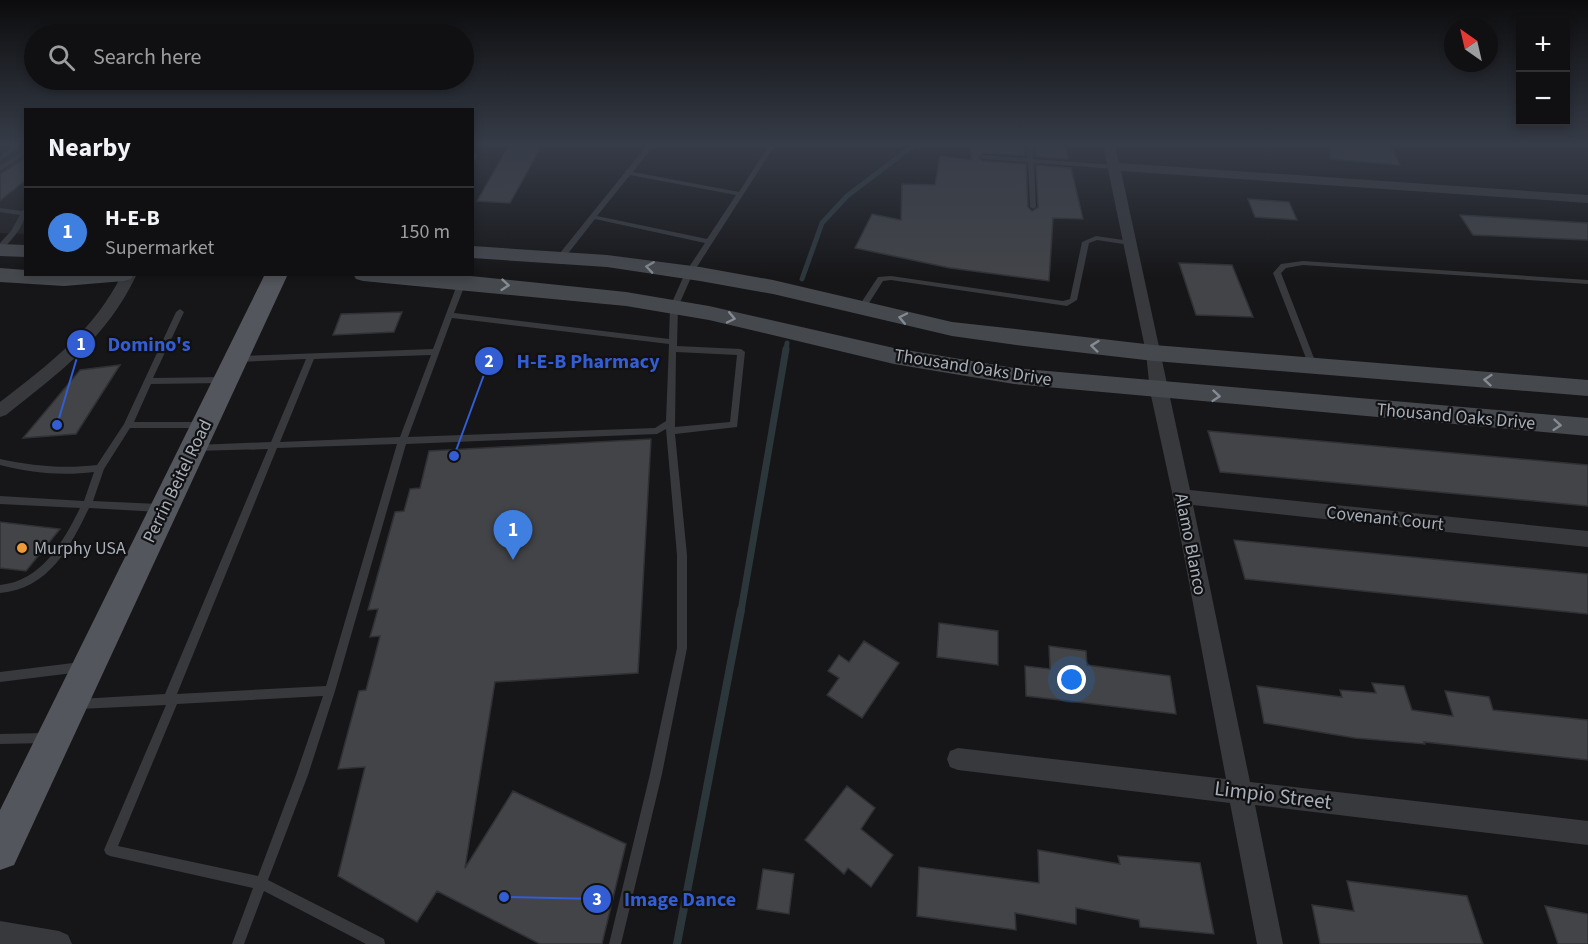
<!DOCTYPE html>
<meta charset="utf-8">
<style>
body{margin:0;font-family:"Source Sans 3",sans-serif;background:#1e1e20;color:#f1f3f6}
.controls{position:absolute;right:18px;top:18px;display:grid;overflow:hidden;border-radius:0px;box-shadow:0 3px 9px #0003}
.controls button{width:54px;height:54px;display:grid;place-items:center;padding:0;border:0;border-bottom:2px solid #303032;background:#101012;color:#f1f3f6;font:30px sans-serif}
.compass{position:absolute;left:1444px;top:18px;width:54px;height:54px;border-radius:50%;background:#101012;box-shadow:0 3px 9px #0003;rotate:326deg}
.you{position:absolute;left:1072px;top:680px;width:21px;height:21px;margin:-15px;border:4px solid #fff;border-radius:50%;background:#1a73e8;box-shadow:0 0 0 9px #1a73e833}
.badge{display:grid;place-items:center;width:39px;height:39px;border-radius:50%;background:#0b8043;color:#fff;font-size:20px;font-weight:700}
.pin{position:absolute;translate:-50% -50px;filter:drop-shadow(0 2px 3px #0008)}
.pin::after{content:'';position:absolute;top:32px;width:21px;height:18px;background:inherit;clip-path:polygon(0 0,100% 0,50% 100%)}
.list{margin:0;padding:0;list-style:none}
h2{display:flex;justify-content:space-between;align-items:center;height:78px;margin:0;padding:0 24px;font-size:26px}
h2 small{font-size:20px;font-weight:400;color:#9c9d9f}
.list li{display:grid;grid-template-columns:39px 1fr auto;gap:18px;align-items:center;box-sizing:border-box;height:90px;padding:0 24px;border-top:2px solid #303032}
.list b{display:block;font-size:22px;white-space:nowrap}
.list p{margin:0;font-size:20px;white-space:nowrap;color:#9c9d9f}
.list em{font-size:20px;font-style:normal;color:#9c9d9f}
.icon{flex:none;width:33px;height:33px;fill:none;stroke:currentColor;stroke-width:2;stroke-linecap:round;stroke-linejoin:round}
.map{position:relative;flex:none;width:1588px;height:944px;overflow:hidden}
.search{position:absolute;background:#101012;box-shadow:0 3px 9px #0003;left:24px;top:24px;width:450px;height:66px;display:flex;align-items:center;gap:15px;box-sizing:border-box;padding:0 21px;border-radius:33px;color:#9c9d9f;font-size:22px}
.panel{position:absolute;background:#101012;box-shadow:0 3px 9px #0003;left:24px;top:108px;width:450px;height:168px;border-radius:0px}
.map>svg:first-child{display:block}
.built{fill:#222225}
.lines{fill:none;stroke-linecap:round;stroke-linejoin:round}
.stream-far2{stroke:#2c373c;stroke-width:5}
.stream-far1{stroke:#2c373c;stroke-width:7}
.stream{stroke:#2c373c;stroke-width:8}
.building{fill:#424448;stroke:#303134;stroke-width:1.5}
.service{fill:#37393d;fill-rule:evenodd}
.minor{fill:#37393d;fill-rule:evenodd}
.secondary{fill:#45484d;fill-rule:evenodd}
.primary{fill:#53565c;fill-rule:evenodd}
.oneway{stroke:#858b93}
.poi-dot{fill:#ed9a39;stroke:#111113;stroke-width:2}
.labels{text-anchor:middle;stroke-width:4.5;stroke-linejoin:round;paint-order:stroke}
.street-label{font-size:18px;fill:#a8afb8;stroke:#111113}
.poi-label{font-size:18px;fill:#a8afb8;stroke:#111113;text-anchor:start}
.near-street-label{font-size:21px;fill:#a8afb8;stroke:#111113}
.leader{fill:none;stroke:#325dd3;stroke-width:2}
.callout-dot{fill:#325dd3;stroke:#111113;stroke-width:2}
.mark-label{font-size:18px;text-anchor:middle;font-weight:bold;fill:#fff}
.callout-label{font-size:20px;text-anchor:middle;font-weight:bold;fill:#325dd3;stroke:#111113;stroke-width:4.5;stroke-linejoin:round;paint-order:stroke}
</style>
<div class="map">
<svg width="1588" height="944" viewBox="0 0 1588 944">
<rect width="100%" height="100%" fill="#161618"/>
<path class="built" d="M0 145H25V234L0 233Z"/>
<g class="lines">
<path class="stream-far2" d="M802 279 822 223 847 196 914 145
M786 350 787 343"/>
<path class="stream-far1" d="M741 611 786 349"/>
<path class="stream" d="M677 944 741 610"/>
</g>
<path class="building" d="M509 145H542L510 203 477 201Z
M970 145H1025V156L983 153 978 158 983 161 1026 164 1028 207 1032 211 1038 207 1036 165 1071 168 1083 219 1053 218 1049 281 950 268 855 248 872 214 901 220 902 184 935 185 940 156 972 160Z
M1035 145H1065L1068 159 1036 157Z
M1330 145H1390L1400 165 1330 159Z
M26 157V180L0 201V174Z
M1248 199 1289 202 1297 220 1255 217Z
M1460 215 1588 223V240L1473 235Z
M1179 263 1232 265 1253 317 1196 315Z
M402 312 394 332 333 335 341 314Z
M120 365 76 434 23 438 80 370Z
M1208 431 1588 465V506L1220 472Z
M651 439 638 673 495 682 465 868 513 791 626 844 602 944H540L437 891 417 922 338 876 365 767 338 769 359 691 366 690 380 636 370 637 378 609 368 610 395 512 404 511 410 489 420 488 429 451Z
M0 522 60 529 26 571 0 568Z
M1234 540 1588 574V614L1245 579Z
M939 623 998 631V665L937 657Z
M864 641 899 663 862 718 827 695 839 678 828 671 839 655 849 662Z
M1049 646 1086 651 1087 665 1170 676 1176 714 1026 696 1025 666 1050 669Z
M1372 683 1404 686 1412 710 1453 716 1445 691 1489 697 1493 710 1588 720V760L1424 742 1425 744 1355 738 1264 723 1257 686 1342 697 1340 690 1376 693Z
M847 786 875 808 861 829 893 855 871 887 848 868 844 874 805 840Z
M1038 850 1120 864 1118 856 1200 863 1214 934 1140 927 1139 920 1076 908V924L1015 913 1016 930 917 916 919 867 1039 883Z
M763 869 794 874 789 914 757 909Z
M1347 881 1467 896 1483 944H1320L1312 905 1354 911Z
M1545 906 1588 914V944H1558Z"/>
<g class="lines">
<path class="service" d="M14 145H22L0 161V156Z
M647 145H654L633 172 739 192 769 145H775L693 273 678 307 677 346 741 349 745 352 737 427 675 434 687 555V648L662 774 621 944H609L650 774 677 648V555L666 429 657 434 406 444 335 691 308 775 268 880 384 939 385 944H366L264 891 244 944H232L253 888 110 856 106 854 104 850 166 705 79 709 75 708 74 704 75 700 79 699 165 694 268 449 196 451 192 448 196 445 271 442 306 359 239 362 235 359 239 356 433 349 458 282 462 280 466 282 454 313 669 339 670 307 685 273 705 243 595 219 563 260H557L556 258ZM630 175 736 195 707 239 597 216ZM452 318 669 344 666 421 655 428 408 437ZM676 352 737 355 730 422 675 427ZM431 355 400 437 280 442 314 359ZM397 444 326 686 177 694 277 448ZM323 696 296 775 258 876 118 846 177 704Z
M1027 145H1033L1034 159 1115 165 1118 167 1115 169 1034 163 1036 207 1033 209 1030 207 1028 162 983 159 980 157 983 155 1027 158Z
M26 149V154L0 171V166Z
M472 151 478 156 472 162Z
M0 208 22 211 26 208C26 225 14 237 3 249H0V243L11 231 20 215 0 212Z
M1096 236 1130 241 1134 243 1130 245 1097 240 1089 243 1077 300 1067 306 891 280 883 281 864 311H858L857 309 878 277 891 276 1063 301 1070 299 1082 242Z
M1303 261 1588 280V284L1303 265 1286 268 1281 273 1317 366 1313 369 1309 366 1273 273 1281 264Z
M180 309 184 312 153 378 223 377 227 380 223 383 151 384 134 422H200L204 425 200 428H130L104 469 93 501 159 504 162 505 164 508 162 511 159 512 89 508C70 547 49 589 0 593V585C42 581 63 542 80 508L0 504V496L84 501 94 472C63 476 31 473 0 465V459C32 466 64 469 97 465L124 424 176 312Z
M81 662 85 664 86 667 85 670 81 672 0 682V672Z
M46 733 50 734 52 738 50 742 46 743 0 744V734Z"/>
<path class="minor" d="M1103 145H1115L1119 163 1588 195V203L1121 171 1190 490 1588 531V547L1193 505 1250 782 1588 821V845L1255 805 1283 944H1257L1230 803 958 770 950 767 947 759 950 751 958 748 1226 779 1173 497 1150 391 1146 353Z
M122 274H137C106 339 60 372 6 415L0 417V402C49 364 94 331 122 274Z
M0 921 59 931 68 935 72 944H0Z"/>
<path class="secondary" d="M0 244 26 245V257L0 256Z
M472 246 607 255 700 267 773 280 952 322 1024 330 1154 345 1588 380V396L1154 361 1024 346 952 336 773 294 700 281 607 267 472 258Z
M0 268 26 270V274H134L131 279 124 281 64 286 0 282Z
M353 274H451L626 292 709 306 894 348 1014 368 1588 418V436L1014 384 894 364 709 320 626 306 363 281 356 279Z"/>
<path class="primary" d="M265 274H288L14 865 0 870V810Z"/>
</g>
<defs><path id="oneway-chevron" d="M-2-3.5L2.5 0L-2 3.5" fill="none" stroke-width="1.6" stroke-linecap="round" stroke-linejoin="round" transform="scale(1.5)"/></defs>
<g class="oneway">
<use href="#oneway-chevron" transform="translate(650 267) rotate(-172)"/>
<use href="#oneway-chevron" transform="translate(505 285) rotate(5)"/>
<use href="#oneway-chevron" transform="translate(731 318) rotate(12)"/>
<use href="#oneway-chevron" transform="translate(903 318) rotate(-168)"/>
<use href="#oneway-chevron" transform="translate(1095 346) rotate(-174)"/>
<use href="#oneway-chevron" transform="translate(1488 380) rotate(-175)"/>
<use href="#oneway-chevron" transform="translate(1216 396) rotate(5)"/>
<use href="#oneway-chevron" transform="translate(1557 425) rotate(5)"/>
</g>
<linearGradient id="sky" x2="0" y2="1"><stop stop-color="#0c0c0d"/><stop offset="0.52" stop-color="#363c48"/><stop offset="1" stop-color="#363c48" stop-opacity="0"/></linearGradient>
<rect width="1588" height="278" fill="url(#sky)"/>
<circle class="poi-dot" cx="22" cy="548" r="6"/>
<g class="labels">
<g class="street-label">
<text transform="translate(973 367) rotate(9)" y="6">Thousand Oaks Drive</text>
<text transform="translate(1456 416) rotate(5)" y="6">Thousand Oaks Drive</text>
<text transform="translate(177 481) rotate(-64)" y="6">Perrin Beitel Road</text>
<text transform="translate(1385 518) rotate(6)" y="6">Covenant Court</text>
<text transform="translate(1191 544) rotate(79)" y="6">Alamo Blanco</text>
</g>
<g class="poi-label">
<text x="34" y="554">Murphy USA</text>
</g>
<g class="near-street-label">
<text transform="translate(1273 795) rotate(7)" y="7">Limpio Street</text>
</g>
</g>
<path class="leader" d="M57 425L81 344M454 456L489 361M504 897L597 899"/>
<g class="callout-dot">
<circle cx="57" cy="425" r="6"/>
<circle cx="454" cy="456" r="6"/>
<circle cx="504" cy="897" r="6"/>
<circle cx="81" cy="344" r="15"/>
<circle cx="489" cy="361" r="15"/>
<circle cx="597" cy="899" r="15"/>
</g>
<g class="mark-label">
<text x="81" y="350">1</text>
<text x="489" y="367">2</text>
<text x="597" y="905">3</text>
</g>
<g class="callout-label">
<text x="149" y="351">Domino's</text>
<text x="588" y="368">H-E-B Pharmacy</text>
<text x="680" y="906">Image Dance</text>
</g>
</svg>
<div class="controls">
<button>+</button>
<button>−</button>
</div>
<svg class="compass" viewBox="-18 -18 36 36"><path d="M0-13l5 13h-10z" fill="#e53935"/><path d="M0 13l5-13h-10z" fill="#9c9d9f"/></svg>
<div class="you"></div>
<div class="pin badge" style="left:513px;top:560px;background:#3f7fe0">1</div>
<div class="search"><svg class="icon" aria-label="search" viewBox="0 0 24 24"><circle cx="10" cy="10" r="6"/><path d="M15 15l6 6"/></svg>Search here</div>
<section class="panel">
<h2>Nearby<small></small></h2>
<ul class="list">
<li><span class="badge" style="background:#3f7fe0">1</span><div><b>H-E-B</b><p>Supermarket</p></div><em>150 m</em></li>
</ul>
</section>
</div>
